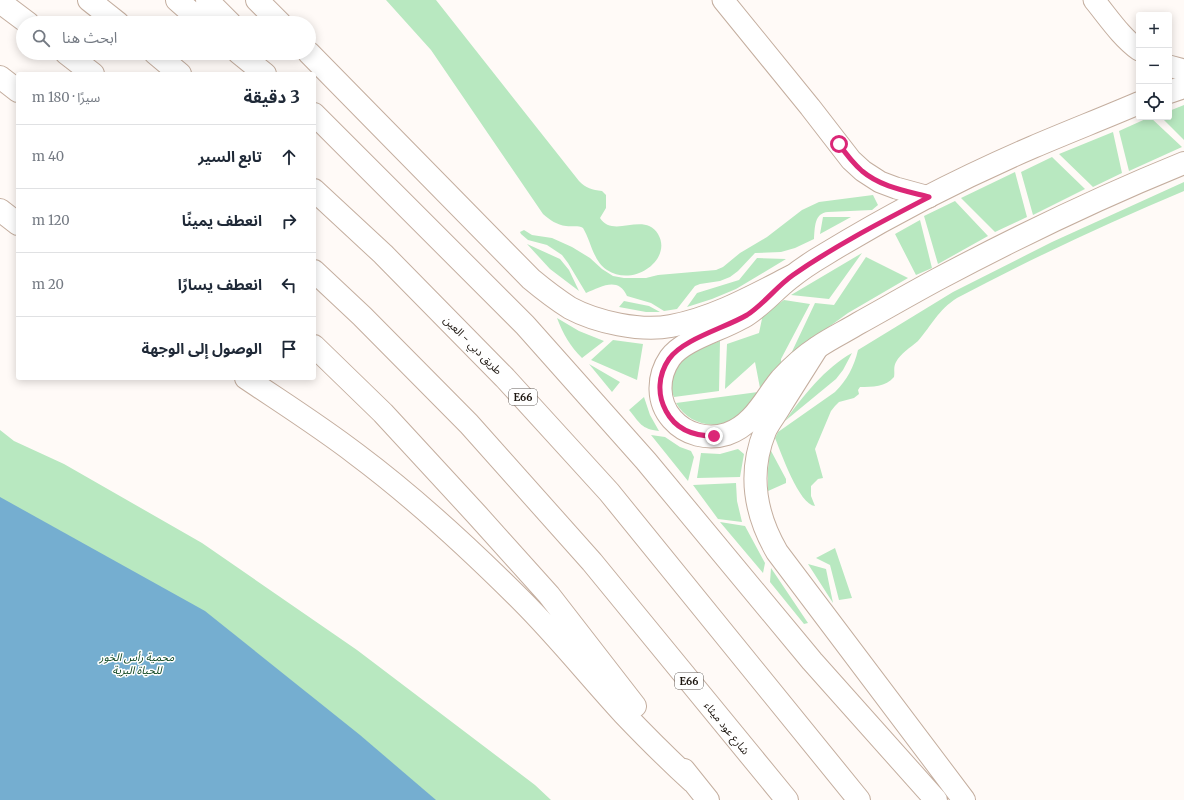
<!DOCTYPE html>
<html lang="ar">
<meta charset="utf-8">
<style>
body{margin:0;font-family:Merriweather,"Noto Sans Arabic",serif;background:#f6f6f7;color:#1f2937;direction:rtl}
.controls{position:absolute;right:12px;top:12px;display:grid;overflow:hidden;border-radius:4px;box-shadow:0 2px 10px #0003}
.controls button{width:36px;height:36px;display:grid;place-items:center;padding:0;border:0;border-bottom:1px solid #e0e1e3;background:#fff;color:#1f2937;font:20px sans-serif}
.stop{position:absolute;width:12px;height:12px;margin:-9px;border:3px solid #db2777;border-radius:50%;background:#fff}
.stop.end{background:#db2777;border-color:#fff;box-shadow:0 1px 4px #0008}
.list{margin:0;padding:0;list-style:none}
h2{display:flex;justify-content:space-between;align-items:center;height:52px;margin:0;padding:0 16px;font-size:17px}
h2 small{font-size:13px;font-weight:400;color:#747a83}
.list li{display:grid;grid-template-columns:26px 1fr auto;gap:12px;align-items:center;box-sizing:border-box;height:64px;padding:0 16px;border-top:1px solid #e0e1e3}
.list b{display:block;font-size:15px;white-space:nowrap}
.list em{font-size:13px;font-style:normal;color:#747a83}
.icon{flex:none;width:22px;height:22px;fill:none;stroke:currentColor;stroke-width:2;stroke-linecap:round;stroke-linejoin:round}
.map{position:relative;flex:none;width:1184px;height:800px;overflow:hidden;direction:ltr}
.search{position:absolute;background:#fff;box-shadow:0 2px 10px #0003;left:16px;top:16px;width:300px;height:44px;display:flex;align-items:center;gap:10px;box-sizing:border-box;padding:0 14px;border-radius:22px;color:#747a83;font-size:15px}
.panel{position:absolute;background:#fff;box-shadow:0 2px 10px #0003;left:16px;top:72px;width:300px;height:308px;border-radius:4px;direction:rtl}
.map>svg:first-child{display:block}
.green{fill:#b8e8c0}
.water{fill:#75aed0}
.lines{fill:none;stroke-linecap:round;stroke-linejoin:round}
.street-casing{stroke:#c4ae9f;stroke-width:23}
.secondary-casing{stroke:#c4ae9f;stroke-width:24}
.highway-casing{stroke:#c4ae9f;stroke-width:24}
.street{stroke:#fff;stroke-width:21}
.secondary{stroke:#fff;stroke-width:22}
.highway{stroke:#fff;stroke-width:22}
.route{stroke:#db2777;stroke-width:5}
.labels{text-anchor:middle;stroke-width:3;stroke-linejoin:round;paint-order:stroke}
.shield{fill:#fff;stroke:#605b57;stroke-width:1}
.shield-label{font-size:10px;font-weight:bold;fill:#1c150f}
.street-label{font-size:11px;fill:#1c150f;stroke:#fff}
.park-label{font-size:11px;font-style:italic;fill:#134a24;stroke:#fff}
</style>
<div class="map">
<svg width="1184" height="800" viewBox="0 0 1184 800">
<rect width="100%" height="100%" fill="#fffaf7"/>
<path class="green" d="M386 0H436L579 181C586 188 592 190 602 191L606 195V208L600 218C613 239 644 211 658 234 673 259 634 288 607 270 593 261 591 241 583 228 578 225 572 227 566 226 557 225 550 220 543 214L431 50Z
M1184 105V140L1161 117H1169V111Z
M1150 117 1182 147 1129 171 1119 131Z
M1113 132 1122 173 1093 187 1059 154Z
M1052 157 1085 189 1033 215 1021 172Z
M1015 172 1027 217 995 232 961 198Z
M1184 182V191C1107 223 1031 259 957 298 938 310 932 325 918 341 910 348 901 353 896 362 893 368 895 371 894 377 886 387 872 387 860 387L858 390 859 394 854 398 839 402 835 406 831 411 815 449 823 478 818 479 811 486V496L815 506C799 505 781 452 775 438L778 432 835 392C847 380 854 367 858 350L953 292 1052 242Z
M873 195 878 205 872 210 828 212C814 213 815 228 814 239L795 248 781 252 755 253 738 271 730 277 720 281 700 284 695 286 677 309 664 311 651 303 627 296C618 276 601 287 586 293L568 263 562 255 547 245 528 240 521 234 520 232 524 230 532 235 552 238 572 247 590 258 602 269 613 276 624 278H646L658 275 716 270 723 267 740 253 767 237 802 210 819 202Z
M955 201 988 236 938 264 924 216Z
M823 217H851L820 234Z
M920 220 932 268 916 275 895 234Z
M527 244 560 259 569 270 579 291 550 269Z
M862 253 829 299 791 295Z
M866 257 908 278 848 313 826 329 788 360 815 303 834 305Z
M757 258 786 259 736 289 712 299 687 307 697 293 739 280Z
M784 300 810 304 781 359V370L760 388 755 362 725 389 727 344 759 333 763 314Z
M624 301 649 306 660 312H646L619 307Z
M557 318 579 331 604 341 582 358C570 346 563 334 557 318Z
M613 340 643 344 637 380 591 360Z
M720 341 719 391 674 397 671 390V382L676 368 690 352Z
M852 353 843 370 836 379 785 421C802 397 826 367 852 353Z
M589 364 620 382 612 392Z
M758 392C751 401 743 413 733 419 714 431 687 423 676 403Z
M644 397 650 415 659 431C641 429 640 423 629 410Z
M0 430 14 441 64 464 202 543 357 650 535 785 551 800H0Z
M651 435 665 437 680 447 691 451 694 457 688 481Z
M738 449 744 454 740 477 697 478 701 453 720 454Z
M770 449 786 479V483L768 491V469Z
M736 483 737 501 742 522 718 519 693 485Z
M720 522 745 526 765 563 763 573Z
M835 548 852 598 839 600 830 565 816 558Z
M808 564 826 569 833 603Z
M771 568 808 623 804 624 770 582Z"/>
<path class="water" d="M0 497 205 611 360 735 436 800H0Z"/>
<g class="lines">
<g class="street-casing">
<path id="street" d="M723 0 810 107 851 160 863 171 880 182 896 188 929 197
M1094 0C1108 17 1121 37 1139 50
M1169 66 1184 70"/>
</g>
<g class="secondary-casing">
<path id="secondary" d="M1169 92 1184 87
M1139 103C1104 118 1068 132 1033 147 961 178 891 214 824 255 812 262 800 270 789 279 775 290 763 304 748 314 726 329 684 338 670 358 657 377 657 402 672 419 686 435 708 440 727 434 754 425 765 398 781 379 792 367 804 356 818 347 831 338 846 331 859 323 886 308 912 293 938 279 1019 236 1100 197 1184 163"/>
</g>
<g class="highway-casing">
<path id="highway" d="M89 0 118 23
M177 0 203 23
M207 0 230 23
M257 0 280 23
M0 2 28 23
M66 53 93 74
M155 53 180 74
M239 53 265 74
M309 53 531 279C543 289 556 299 570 308 596 322 641 332 671 326 714 318 753 296 792 276
M0 77 18 91
M314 114 525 325 646 461 812 661 936 800
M314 190 383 254 505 378 609 492 859 800
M0 210 18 224
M314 271 362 316 469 424 592 562 787 800
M314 346 383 413 478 516 549 595 635 706
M817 348C805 367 793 386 781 405 776 414 769 422 765 431 748 473 755 514 777 552L964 800
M246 378C283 403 321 427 356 454 415 498 470 549 522 601 558 637 589 676 624 714 646 737 669 760 693 782
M684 770 708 800"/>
</g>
<use href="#street" class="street"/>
<use href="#secondary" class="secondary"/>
<use href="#highway" class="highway"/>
</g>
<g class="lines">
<path class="route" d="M714 436C695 436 676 430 666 411 657 395 658 375 669 359 683 339 725 328 747 315 764 304 776 287 793 275 836 245 883 221 929 197 906 191 881 187 862 171 853 163 846 154 839 144"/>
</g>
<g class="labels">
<g class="shield">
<rect x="509" y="389" width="28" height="16" rx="3"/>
<rect x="675" y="673" width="28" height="16" rx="3"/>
</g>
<g class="shield-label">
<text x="523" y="401">E66</text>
<text x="689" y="685">E66</text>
</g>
<g class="street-label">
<text transform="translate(473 345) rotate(45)" y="4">طريق دبي - العين</text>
<text transform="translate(727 728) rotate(51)" y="4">شارع عود ميثاء</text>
</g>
<g class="park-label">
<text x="137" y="661">محمية رأس الخور<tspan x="137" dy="13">للحياة البرية</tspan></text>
</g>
</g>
</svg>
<div class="controls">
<button>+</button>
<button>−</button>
<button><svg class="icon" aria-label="locate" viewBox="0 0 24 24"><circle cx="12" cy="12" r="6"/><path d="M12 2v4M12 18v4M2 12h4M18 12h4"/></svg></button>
</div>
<div class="stop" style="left:839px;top:144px"></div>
<div class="stop end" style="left:714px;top:436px"></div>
<div class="search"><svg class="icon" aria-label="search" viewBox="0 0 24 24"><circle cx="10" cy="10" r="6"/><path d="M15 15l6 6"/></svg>ابحث هنا</div>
<section class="panel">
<h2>3 دقيقة<small>سيرًا · 180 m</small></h2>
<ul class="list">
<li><svg class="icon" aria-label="ahead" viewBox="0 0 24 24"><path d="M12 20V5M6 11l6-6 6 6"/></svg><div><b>تابع السير</b></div><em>40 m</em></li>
<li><svg class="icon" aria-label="right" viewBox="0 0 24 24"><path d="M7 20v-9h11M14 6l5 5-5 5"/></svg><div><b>انعطف يمينًا</b></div><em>120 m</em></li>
<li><svg class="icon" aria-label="left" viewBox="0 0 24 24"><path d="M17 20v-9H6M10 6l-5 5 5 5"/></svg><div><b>انعطف يسارًا</b></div><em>20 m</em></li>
<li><svg class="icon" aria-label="arrive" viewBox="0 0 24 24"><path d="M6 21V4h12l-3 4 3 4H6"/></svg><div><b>الوصول إلى الوجهة</b></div></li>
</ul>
</section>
</div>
